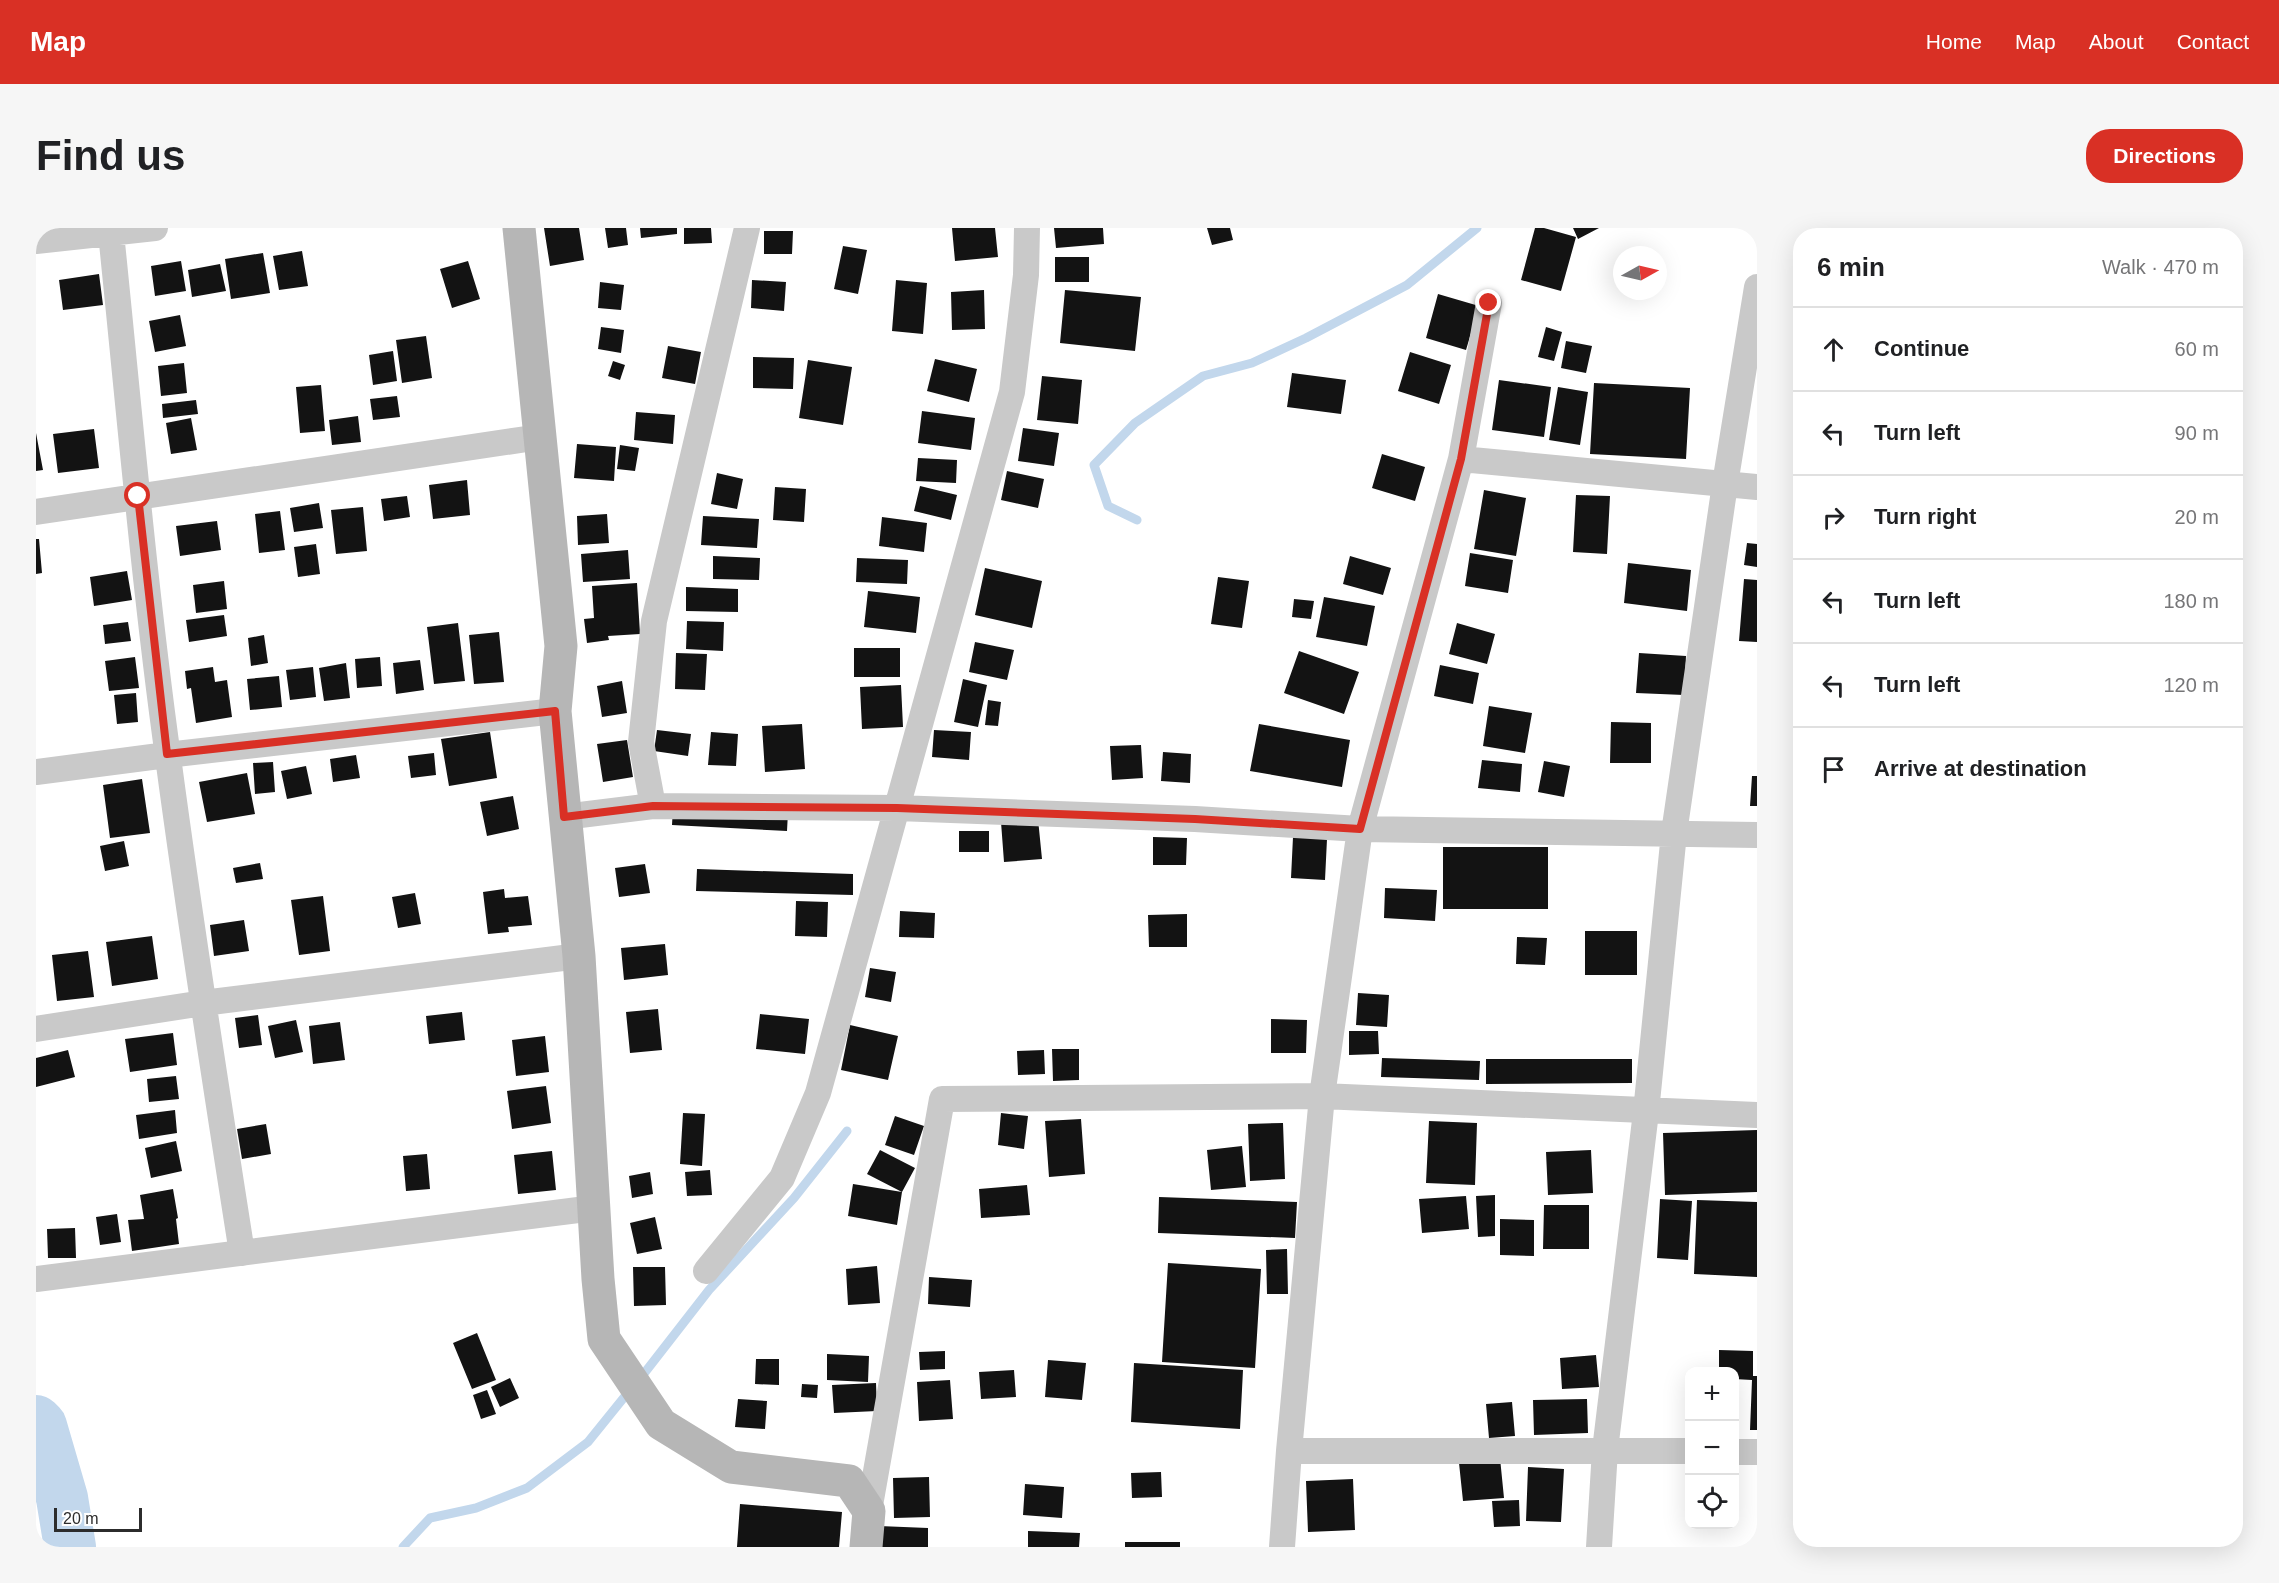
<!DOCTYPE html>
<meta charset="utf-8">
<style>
body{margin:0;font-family:Arial,sans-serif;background:#f6f6f6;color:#202124}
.controls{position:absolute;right:18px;bottom:18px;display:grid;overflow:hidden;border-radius:12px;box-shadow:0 6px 24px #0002}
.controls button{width:54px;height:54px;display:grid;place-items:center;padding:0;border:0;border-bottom:2px solid #e0e0e0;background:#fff;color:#202124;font:30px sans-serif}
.compass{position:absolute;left:1577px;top:18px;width:54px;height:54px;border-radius:50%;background:#fff;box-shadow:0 6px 24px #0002;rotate:82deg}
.scale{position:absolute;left:18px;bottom:15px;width:88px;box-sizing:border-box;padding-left:6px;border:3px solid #2c2c2c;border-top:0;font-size:16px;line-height:21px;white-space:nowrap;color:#2c2c2c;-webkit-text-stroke:4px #fff;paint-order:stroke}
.stop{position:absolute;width:18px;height:18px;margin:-14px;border:4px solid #d93025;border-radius:50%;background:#fff}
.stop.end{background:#d93025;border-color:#fff;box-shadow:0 2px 6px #0008}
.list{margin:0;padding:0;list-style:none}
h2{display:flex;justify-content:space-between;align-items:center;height:78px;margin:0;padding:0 24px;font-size:26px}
h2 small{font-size:20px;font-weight:400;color:#757577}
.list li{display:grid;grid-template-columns:39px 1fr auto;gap:18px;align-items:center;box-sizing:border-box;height:84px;padding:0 24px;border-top:2px solid #e0e0e0}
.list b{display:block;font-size:22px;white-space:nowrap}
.list em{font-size:20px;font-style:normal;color:#757577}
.icon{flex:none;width:33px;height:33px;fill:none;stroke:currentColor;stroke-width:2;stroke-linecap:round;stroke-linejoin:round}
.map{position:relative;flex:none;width:1721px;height:1319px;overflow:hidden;border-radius:24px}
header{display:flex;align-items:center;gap:36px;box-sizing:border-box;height:84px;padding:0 30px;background:#d93025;color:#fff}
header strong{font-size:28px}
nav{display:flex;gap:33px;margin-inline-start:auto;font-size:21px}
.intro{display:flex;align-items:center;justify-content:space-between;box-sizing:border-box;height:144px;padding:0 36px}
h1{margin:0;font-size:42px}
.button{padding:15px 27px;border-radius:24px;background:#d93025;color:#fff;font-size:21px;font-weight:700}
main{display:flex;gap:36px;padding:0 36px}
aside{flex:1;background:#fff;border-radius:24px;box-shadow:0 6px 24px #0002}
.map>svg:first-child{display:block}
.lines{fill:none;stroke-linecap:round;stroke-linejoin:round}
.stream{stroke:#c2d7ec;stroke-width:9}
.river{stroke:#c2d7ec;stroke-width:52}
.building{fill:#131313}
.street{stroke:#c9c9c9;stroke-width:26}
.secondary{stroke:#b6b6b6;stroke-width:33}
.route{stroke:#d93025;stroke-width:8}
</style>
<header>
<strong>Map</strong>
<nav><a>Home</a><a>Map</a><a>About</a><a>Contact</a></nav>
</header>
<div class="intro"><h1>Find us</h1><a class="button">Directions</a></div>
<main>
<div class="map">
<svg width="1721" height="1319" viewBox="0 0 1721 1319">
<rect width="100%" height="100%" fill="#fff"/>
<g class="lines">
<path class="stream" d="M1101 292 1072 278 1058 237 1099 195 1167 148 1216 135 1270 110 1371 57 1441 0
M603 1152 673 1062 758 970 811 903
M367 1319 394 1290 440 1280 491 1260 552 1214 594 1162"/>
<path class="river" d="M0 1193 5 1198 26 1270 34 1319"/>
</g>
<path class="building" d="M508 0H543L548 32 514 38Z
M569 0H590L592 17 572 20Z
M604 0H641V6L605 10Z
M648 0H675L676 15 648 16Z
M916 0H959L962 29 919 33Z
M1018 0H1067L1068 16 1020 20Z
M1171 0H1194L1197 12 1176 17Z
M1499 0H1508L1540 9 1525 63 1485 52Z
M1537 0H1563L1542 11Z
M728 3H757L756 26H728Z
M807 18 831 22 822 66 798 61Z
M266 23 272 58 243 62 237 28Z
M227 25 234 65 195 71 189 31Z
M1019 29H1053V54H1019Z
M145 33 150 63 119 68 115 38Z
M432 33 444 71 416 80 404 41Z
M184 36 190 63 156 69 152 42Z
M63 46 67 77 27 82 23 52Z
M716 52 750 54 748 83 715 80Z
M860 52 891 55 887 106 856 103Z
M564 54 588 57 585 82 562 80Z
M948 62 949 101 916 102 915 64Z
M1029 62 1105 69 1099 123 1024 115Z
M1402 66 1443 78 1430 122 1390 110Z
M144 87 150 118 119 124 113 93Z
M565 99 588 102 585 125 562 121Z
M1510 99 1526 104 1518 133 1502 129Z
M390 108 396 150 366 155 360 112Z
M1530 113 1556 118 1550 145 1525 140Z
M632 118 665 124 659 156 626 150Z
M357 123 361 153 337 157 333 127Z
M1374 124 1415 137 1403 176 1362 163Z
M717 129 758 130 757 161 717 160Z
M899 131 941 141 933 174 891 163Z
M772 132 816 139 807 197 763 190Z
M577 133 589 137 584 152 572 148Z
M148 135 151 165 125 168 122 138Z
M1256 145 1310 152 1305 186 1251 179Z
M1006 148 1046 152 1042 196 1001 192Z
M1463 152 1515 159 1508 209 1456 202Z
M1558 155 1654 160 1650 231 1554 226Z
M285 157 289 203 264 205 260 159Z
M1522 159 1552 164 1544 217 1513 212Z
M361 168 364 189 337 192 334 171Z
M160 172 162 186 127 190 126 176Z
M886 183 939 190 935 222 882 215Z
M600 184 639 187 637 216 598 212Z
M322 188 325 214 296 217 293 192Z
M155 190 161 222 135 226 130 195Z
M987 200 1023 205 1018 238 982 233Z
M58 201 63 240 22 245 17 206Z
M0 205 7 242 0 243Z
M541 216 580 219 578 253 538 250Z
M584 217 603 220 599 243 581 241Z
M1346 226 1389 239 1379 273 1336 260Z
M882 230 921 232 920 255 880 253Z
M971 243 1008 251 1002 280 965 272Z
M681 245 707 251 701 281 675 276Z
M431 252 434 287 397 291 393 257Z
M884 258 921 267 915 292 878 283Z
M739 259 770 261 768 294 737 292Z
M1448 262 1490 270 1480 328 1438 321Z
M1540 267 1574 268 1571 326 1537 324Z
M371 268 374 289 348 293 345 271Z
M283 275 287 300 258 304 254 280Z
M327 279 331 323 300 326 295 282Z
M244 283 249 322 223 325 219 286Z
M571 286 573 315 542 317 541 288Z
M667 288 723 291 721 320 665 317Z
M846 289 891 295 888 324 843 318Z
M181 293 185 322 144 328 140 298Z
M0 311H3L6 345 0 346Z
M1711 315 1721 316V339L1708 337Z
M280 316 284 346 262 349 258 319Z
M592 322 594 351 547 354 545 326Z
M1434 325 1477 332 1472 365 1429 358Z
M677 328 724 330 723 352 677 351Z
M1314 328 1355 340 1347 367 1307 356Z
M821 330 872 332 871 356 820 354Z
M1592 335 1655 342 1651 383 1588 375Z
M949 340 1006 353 996 400 939 387Z
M91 343 96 372 58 378 54 349Z
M1182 349 1213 353 1206 400 1175 396Z
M1708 351 1721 352V414L1703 413Z
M188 353 191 381 160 385 157 357Z
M601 355 604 406 572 408 573 412 551 415 548 391 558 390 556 358Z
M650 359 702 361V384L650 383Z
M832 363 884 369 880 405 828 399Z
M1288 369 1339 378 1331 418 1280 409Z
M1258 371 1278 373 1275 391 1256 389Z
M188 387 191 408 153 414 150 392Z
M651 393 688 394 687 423 650 421Z
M92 394 95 413 69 416 67 397Z
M422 395 429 453 398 456 391 399Z
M1421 395 1459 406 1451 436 1413 426Z
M463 404 468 454 438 456 433 407Z
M228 407 232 435 215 438 212 410Z
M939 414 978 422 971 452 933 444Z
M818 420H864V449H818Z
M1263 423 1323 444 1308 486 1248 465Z
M640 425 671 426 669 462 639 461Z
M1603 425 1650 428 1648 467 1600 465Z
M99 429 103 460 73 463 69 433Z
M344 429 346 458 321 460 319 431Z
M384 432 388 462 360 466 357 435Z
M310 435 314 470 288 473 283 440Z
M1404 437 1443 445 1437 476 1398 468Z
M177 439 179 454 191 452 196 489 160 495 155 460 151 461 149 443Z
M277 439 280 469 254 472 250 442Z
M243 448 246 479 214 482 211 451Z
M927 451 951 457 942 499 918 494Z
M586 453 591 485 566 489 561 458Z
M865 457 867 499 826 501 824 459Z
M100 465 102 494 81 496 78 467Z
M952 472 965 474 962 498 949 497Z
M1453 478 1496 485 1489 525 1447 518Z
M1575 494 1615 495V535H1574Z
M766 496 769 541 729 544 726 498Z
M1223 496 1314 512 1306 559 1214 543Z
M621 502 655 506 652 528 618 523Z
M898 502 935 504 933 532 896 529Z
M454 504 461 550 413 558 405 511Z
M675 504 702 506 700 538 672 537Z
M591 512 597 549 567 554 561 516Z
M1105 517 1107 550 1076 552 1074 518Z
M1127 524 1155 526 1154 555 1125 553Z
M398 525 400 547 375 550 372 528Z
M320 527 324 550 297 554 294 531Z
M1446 532 1486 536 1484 564 1442 560Z
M1508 533 1534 538 1528 569 1502 564Z
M237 534 239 564 219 566 217 535Z
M270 538 276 566 251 571 245 543Z
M211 545 219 586 171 594 163 554Z
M1716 548H1721V578H1714Z
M106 551 114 605 74 610 67 557Z
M477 568 483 601 451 608 444 574Z
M637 579 752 584 751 603 636 597Z
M1002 591 1006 631 968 634 965 594Z
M923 603H953V624H923Z
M1117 609 1151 610 1150 637H1117Z
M1257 609 1291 611 1289 652 1255 650Z
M88 613 93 638 69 643 64 618Z
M1407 619H1512V681H1407Z
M224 635 227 651 200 655 197 640Z
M609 636 614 665 583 669 579 640Z
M661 641 817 646V667L660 663Z
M1349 660 1401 662 1399 693 1348 690Z
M468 661 469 670 492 668 496 697 472 699 473 704 452 706 447 664Z
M379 665 385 696 362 700 356 669Z
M287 668 294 723 263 727 255 672Z
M760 673 792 674 791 709 759 708Z
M864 683 899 685 898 710 863 709Z
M1151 686V719H1113L1112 687Z
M208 692 213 723 178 728 174 697Z
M1549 703H1601V747H1549Z
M116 708 122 751 76 758 70 714Z
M1481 709 1511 710 1509 737 1480 736Z
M629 716 632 747 588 752 585 720Z
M52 723 58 769 21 773 16 727Z
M834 740 860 744 855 774 829 769Z
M1322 765 1353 767 1351 799 1320 797Z
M622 781 626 822 594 825 590 784Z
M426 784 429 812 393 816 390 788Z
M724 786 773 791 769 826 720 821Z
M222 787 226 817 203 820 199 790Z
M1235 791 1271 792 1270 825H1235Z
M260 792 267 824 239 830 232 798Z
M304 794 309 832 277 836 273 798Z
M814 797 862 808 852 852 805 842Z
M1313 803H1342L1343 826 1313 827Z
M137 805 141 837 94 844 89 811Z
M509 808 513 844 480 848 476 812Z
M1016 821H1043V852L1017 853Z
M32 822 39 849 0 859V830Z
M1008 822 1009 846 982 847 981 823Z
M1346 830 1444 833 1443 852 1345 849Z
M1450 831H1596V855L1450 856Z
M140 848 143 871 113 874 111 851Z
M510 858 515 895 476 901 471 863Z
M139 882 141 905 103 911 100 887Z
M647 885 669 886 666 938 644 936Z
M965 885 992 888 988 921 962 917Z
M859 888 888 898 878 927 849 917Z
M1045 891 1049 946 1013 949 1009 893Z
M1393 893 1441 895 1439 957 1390 955Z
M1247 895 1249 951 1214 953 1212 896Z
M230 896 235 926 206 931 201 901Z
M1721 902V964L1629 967 1627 905Z
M140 913 146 943 115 950 109 920Z
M1206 918 1210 959 1175 962 1171 922Z
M844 922 879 940 866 964 861 997 812 988 817 956 866 964 831 946Z
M1555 922 1557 965 1512 967 1510 924Z
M516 923 520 962 482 966 478 927Z
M391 926 394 961 370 963 367 928Z
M674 942 676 967 651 968 649 944Z
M614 944 617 966 596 970 593 948Z
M991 957 994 987 945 990 943 961Z
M137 961 142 990 140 991 143 1016 96 1023 92 992 108 991 104 967Z
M1459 967V1008L1442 1009 1440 968Z
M1430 968 1433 1001 1386 1005 1383 971Z
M1123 969 1261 974 1259 1010 1122 1005Z
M1624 971 1656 973 1652 1032 1621 1030Z
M1661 972 1721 974V1049L1658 1046Z
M1508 977H1553V1021H1507Z
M81 986 85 1014 64 1017 60 989Z
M619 989 626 1021 601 1026 594 995Z
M1464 991 1498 992V1028L1464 1027Z
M39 1000 40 1030H12L11 1001Z
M1251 1021 1252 1066H1231L1230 1022Z
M1132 1035 1225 1041 1219 1140 1126 1134Z
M841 1038 844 1075 812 1077 810 1041Z
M597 1039H629L630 1077 598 1078Z
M893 1049 936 1052 934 1079 892 1076Z
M441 1105 460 1152 436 1161 417 1115Z
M1683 1122 1717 1123V1148H1721V1202H1714L1716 1152 1698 1151V1144H1683Z
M909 1123V1141L884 1142 883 1124Z
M791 1126 833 1128 832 1154 791 1152Z
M1560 1127 1563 1159 1526 1161 1524 1130Z
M720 1131H743V1157L719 1156Z
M1012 1132 1050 1135 1046 1172 1009 1169Z
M1098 1135 1207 1142 1204 1201 1095 1194Z
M978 1142 980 1169 945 1171 943 1144Z
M474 1150 483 1170 464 1179 455 1159Z
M914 1152 917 1191 883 1193 881 1154Z
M840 1155 841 1183 798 1185 796 1157Z
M766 1156 782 1157 781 1170 765 1169Z
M451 1162 460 1186 445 1191 437 1167Z
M702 1171 731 1173 729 1201 699 1199Z
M1551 1171 1552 1205 1498 1207 1497 1172Z
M1476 1174 1479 1208 1453 1210 1450 1176Z
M1464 1230 1468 1270 1427 1273 1423 1235Z
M1492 1239 1528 1241 1525 1294 1490 1293Z
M1125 1244 1126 1269 1096 1270 1095 1245Z
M893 1249 894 1289 858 1290 857 1250Z
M1317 1251 1319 1302 1272 1304 1270 1253Z
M989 1256 1028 1259 1026 1290 987 1287Z
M1483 1272 1484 1298 1458 1299 1456 1273Z
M704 1276 806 1284 803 1319H701Z
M843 1298 892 1300V1319H842Z
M992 1303 1044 1305 1043 1319H992Z
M1089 1314H1144V1319H1089Z"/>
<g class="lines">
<path class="street" d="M75 5C93 180 108 355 132 529 154 695 180 860 206 1025
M0 13 119 0
M1425 231 1721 259
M0 284 504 209
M0 544 131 527 519 483
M617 578 605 514 618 393 711 0
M528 589 617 578 861 580 1159 591 1324 601 1721 607
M0 801 167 775 543 728
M670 1043 746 950 782 865 976 164 990 47 991 0
M0 1051 558 980
M1253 1223H1654
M1698 1224H1721
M833 1283 906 871 1286 868 1721 887
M1246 1319 1253 1223 1286 868 1324 601 1425 231 1453 75
M1563 1319 1569 1222 1610 884 1638 605 1689 256 1721 59"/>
<path class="secondary" d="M483 0 525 418 519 483 543 728 562 1051 568 1111 625 1196 695 1239 813 1253 833 1283 830 1319"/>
</g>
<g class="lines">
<path class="route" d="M102 268 131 526 519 483 528 589 617 578 861 580 1159 591 1324 601 1425 231 1453 75"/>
</g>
</svg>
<div class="controls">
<button>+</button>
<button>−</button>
<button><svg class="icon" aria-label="locate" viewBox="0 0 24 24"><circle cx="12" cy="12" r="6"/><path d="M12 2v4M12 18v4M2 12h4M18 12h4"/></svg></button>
</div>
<svg class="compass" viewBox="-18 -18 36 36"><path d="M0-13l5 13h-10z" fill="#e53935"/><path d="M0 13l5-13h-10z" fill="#757577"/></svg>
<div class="scale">20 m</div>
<div class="stop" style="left:102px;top:268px"></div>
<div class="stop end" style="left:1453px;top:75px"></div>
</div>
<aside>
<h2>6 min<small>Walk · 470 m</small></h2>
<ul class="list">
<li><svg class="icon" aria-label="ahead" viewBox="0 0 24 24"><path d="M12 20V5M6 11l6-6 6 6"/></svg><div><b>Continue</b></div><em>60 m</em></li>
<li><svg class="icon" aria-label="left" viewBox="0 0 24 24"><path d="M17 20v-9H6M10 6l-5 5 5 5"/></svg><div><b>Turn left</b></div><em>90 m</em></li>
<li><svg class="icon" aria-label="right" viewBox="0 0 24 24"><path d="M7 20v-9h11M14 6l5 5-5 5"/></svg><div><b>Turn right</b></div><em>20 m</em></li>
<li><svg class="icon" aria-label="left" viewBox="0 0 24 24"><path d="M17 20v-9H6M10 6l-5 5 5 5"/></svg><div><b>Turn left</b></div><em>180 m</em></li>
<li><svg class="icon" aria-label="left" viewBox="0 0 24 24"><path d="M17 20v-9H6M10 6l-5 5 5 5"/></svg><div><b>Turn left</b></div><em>120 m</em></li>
<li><svg class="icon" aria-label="arrive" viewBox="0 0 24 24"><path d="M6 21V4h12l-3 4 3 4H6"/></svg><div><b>Arrive at destination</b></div></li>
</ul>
</aside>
</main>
